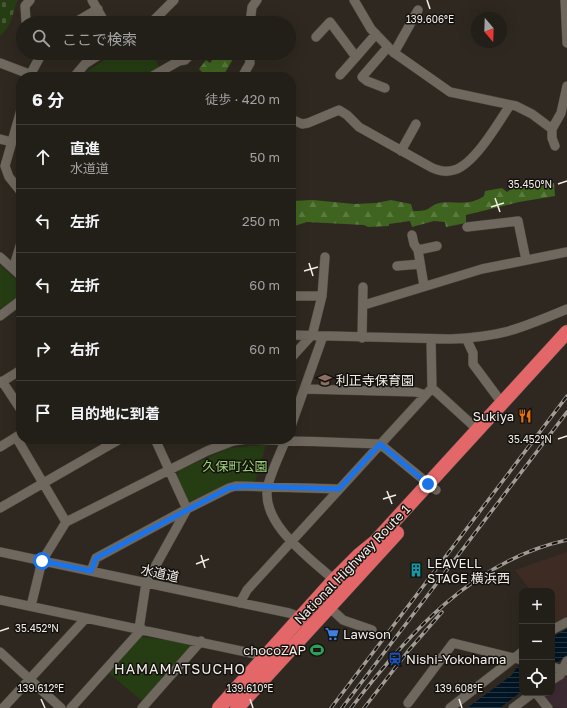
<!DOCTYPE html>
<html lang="ja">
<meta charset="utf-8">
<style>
body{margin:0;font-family:"Golos Text","Noto Sans JP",sans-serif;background:#2e2b25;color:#f1f3f6}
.controls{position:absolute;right:12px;bottom:12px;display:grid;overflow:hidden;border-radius:8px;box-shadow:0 4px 16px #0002}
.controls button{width:36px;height:36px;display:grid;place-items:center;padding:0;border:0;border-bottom:1px solid #3f3c37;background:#221e18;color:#f1f3f6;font:20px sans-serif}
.compass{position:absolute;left:471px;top:12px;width:36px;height:36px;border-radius:50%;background:#221e18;box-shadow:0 4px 16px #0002;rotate:161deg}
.stop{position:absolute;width:12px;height:12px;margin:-9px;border:3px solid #1a73e8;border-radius:50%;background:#fff}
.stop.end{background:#1a73e8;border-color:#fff;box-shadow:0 1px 4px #0008}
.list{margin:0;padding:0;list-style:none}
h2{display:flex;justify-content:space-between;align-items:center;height:52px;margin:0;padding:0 16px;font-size:17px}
h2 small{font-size:13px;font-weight:400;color:#a2a2a2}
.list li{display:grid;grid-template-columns:26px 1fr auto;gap:12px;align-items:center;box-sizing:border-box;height:64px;padding:0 16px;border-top:1px solid #3f3c37}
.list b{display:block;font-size:15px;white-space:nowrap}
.list p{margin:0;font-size:13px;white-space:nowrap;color:#a2a2a2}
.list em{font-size:13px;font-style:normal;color:#a2a2a2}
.icon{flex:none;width:22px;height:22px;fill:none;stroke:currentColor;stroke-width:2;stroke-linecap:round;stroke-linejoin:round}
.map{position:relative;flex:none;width:567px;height:708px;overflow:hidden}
.search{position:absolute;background:#221e18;box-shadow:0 4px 16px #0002;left:16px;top:16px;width:280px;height:44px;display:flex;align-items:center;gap:10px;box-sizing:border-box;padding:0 14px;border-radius:22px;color:#a2a2a2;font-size:15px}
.panel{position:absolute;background:#221e18;box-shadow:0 4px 16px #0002;left:16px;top:72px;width:280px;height:372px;border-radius:16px}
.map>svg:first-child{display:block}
.industrial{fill:#3e2c24}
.education{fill:#3c2a33}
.forest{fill:url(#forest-firs)}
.cemetery{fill:url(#cemetery-stones)}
.park{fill:#263d14}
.water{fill:url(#water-rules)}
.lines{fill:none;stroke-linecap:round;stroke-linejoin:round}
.minor-casing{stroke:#4b463e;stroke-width:10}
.highway-casing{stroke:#4b463e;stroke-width:15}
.minor{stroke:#6f685e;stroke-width:9}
.highway{stroke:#e36769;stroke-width:14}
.rail-casing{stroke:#a19c95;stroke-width:3.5}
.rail{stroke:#14110e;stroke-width:2;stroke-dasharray:6;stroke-linecap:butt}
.route{stroke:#1a73e8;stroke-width:5}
.ticks{fill:none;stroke:#f1ede7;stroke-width:1.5}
.labels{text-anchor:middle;stroke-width:3;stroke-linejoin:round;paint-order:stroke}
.poi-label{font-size:13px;fill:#f1ede7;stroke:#14110e;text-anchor:start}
.park-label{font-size:13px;fill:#9dd476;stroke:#14110e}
.street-label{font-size:13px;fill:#f1ede7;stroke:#14110e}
.neighbourhood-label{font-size:14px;letter-spacing:1px;fill:#f1ede7;stroke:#14110e}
.ticks-label{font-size:10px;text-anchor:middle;fill:#f1ede7;stroke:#14110e;stroke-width:3;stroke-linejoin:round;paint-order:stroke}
</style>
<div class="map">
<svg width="567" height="708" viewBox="0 0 567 708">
<defs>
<pattern id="forest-firs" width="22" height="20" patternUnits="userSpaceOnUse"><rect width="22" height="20" fill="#3f641f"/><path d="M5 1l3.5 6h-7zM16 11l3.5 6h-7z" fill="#5b7a40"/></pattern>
<pattern id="cemetery-stones" width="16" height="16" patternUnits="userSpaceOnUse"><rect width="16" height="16" fill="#263d14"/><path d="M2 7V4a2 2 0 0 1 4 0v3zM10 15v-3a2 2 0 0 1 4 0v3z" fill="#465936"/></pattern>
<pattern id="water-rules" width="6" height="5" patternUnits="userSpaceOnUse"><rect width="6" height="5" fill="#001423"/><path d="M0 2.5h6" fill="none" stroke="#263643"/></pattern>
</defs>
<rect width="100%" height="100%" fill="#2e2820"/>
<path class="industrial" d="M567 552V618L556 624 552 618V591H531L515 570Z"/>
<path class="education" d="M565 676H567V708L553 707 542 693H552V684Z"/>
<path class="forest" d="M215 53H234L233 59 223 76 201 77 204 74 199 69 206 60 210 63 216 55Z
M554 183 555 196 519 202 466 215V223L446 227 445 222 434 221 412 227 410 221 389 224V226L368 227 364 225 307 222 291 227 292 201 313 200 354 204 376 203 391 200 411 204 413 211C417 211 424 211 428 209 431 207 433 205 436 204 454 199 466 208 484 196L485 191 502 188 507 192 514 187 543 185Z"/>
<path class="cemetery" d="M0 0H18C11 14 14 24 0 36Z"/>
<path class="park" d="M115 53H152L160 68 145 77H83L86 72Z
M0 265 21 284V295L1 308 0 307Z
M266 445 255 482 229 485 188 502 176 478 180 470 229 448Z
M141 637 191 643V649L142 701 109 673Z"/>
<path class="water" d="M567 629V655L552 667V637Z
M522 663V691L500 708H467L512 675 517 667Z"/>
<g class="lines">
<g class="minor-casing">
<path id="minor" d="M92 0 105 23
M354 0 371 29 393 52 450 92 516 106 532 114 552 129 561 113 567 86
M565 0 567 43
M28 23 26 21 25 6 30 0
M74 23 98 9
M151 23 174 0
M250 23 252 7 257 0
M316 37 330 22 356 57 376 34
M394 53 418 10
M179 61 185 60 192 53
M0 63 37 77
M340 75 356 57
M29 77 42 53
M74 77 85 64 102 53
M151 77 179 61 180 58 175 53
M242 77 250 63 249 53
M385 88 367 81 362 77 388 47
M21 110 5 166 9 177 21 192
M291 119 302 124 308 123 339 110 347 115 359 127 427 165C435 170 444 173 454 170 474 165 499 122 510 105
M552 129V138L555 146
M0 139 12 142
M401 151 416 124
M467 227 518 221 526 260
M412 235 414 244 418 250 424 286
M418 250 437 246
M0 257 21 276
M397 266 420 264
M13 269 21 243
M291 296H322
M364 305 482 269 567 252
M0 316 21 300
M291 335 450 339C470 338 490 336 509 331 529 325 548 317 567 309
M312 336 322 296 325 257
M362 338 363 287
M466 338 473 353V364L502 403
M431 339 432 388
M291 358 311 336
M2 381 21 410
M0 383 21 370
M305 389 416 392 425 395
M291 426 323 336
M16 437 66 522
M286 439C280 454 272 470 268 485 259 523 310 558 334 580
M0 447 21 434
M0 508 120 439
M0 552 289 613 300 617 304 621
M91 571 96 558 187 509 155 439
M0 600 265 656
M240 603 247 590 432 388 478 430
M31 606 42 561 66 522 207 451 233 441 247 439 380 444 436 490
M329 607 343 620 372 630
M139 629 146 583 187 509 229 488 236 486 339 489
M552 630 567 622
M0 652 61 708
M552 667 567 671
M552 680 560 675 567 661
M536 693 548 708
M408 703 453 643 522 660
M3 708 86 618
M71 708 142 629
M142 708 201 641
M450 708 522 652
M513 708 533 693"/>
</g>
<g class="highway-casing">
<path id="highway" d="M219 708 334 580 359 555 375 542 567 332
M237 708 397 533"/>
</g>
<use href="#minor" class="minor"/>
<use href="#highway" class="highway"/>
<g class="rail-casing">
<path id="rail" d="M331 708 567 396
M342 708 567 412
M351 708C408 634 472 561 567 540
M364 708 409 650 442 612"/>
</g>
<use href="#rail" class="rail"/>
</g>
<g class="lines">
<path class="route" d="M42 561 91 571 96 558 229 488 245 486 339 489 380 444 428 484"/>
</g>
<path class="ticks" d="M427 0 430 9M558 184 567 181M495 198 500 212M491 207 504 203M309 263 313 276M304 271 318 267M558 439 567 436M387 491 392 504M383 499 396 495M201 555 205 568M196 564 209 559M0 631 9 628M41 699 45 708M250 699 253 708M459 699 462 708"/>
<defs>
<g id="school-bare" transform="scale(1.08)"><path d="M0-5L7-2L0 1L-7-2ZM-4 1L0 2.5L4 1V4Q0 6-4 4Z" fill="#8d6e63" stroke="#14110e" stroke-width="2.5" paint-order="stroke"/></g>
<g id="restaurant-bare" transform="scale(1.08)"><path d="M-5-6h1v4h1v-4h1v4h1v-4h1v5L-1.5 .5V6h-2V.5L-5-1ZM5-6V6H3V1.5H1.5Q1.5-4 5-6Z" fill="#e8710a" stroke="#14110e" stroke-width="2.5" paint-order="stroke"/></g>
<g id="building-bare" transform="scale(1.08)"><path d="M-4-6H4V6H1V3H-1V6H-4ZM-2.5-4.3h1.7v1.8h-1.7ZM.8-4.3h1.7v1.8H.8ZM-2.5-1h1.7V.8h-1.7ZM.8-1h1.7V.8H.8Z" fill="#0f9aa8" stroke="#14110e" stroke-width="2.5" paint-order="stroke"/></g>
<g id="supermarket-bare" transform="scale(1.08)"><path d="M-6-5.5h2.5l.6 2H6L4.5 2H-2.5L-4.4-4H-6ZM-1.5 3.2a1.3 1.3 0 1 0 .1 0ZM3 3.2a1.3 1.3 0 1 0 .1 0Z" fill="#3f7fe0" stroke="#14110e" stroke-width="2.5" paint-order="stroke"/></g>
<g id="stadium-bare" transform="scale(1.08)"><path d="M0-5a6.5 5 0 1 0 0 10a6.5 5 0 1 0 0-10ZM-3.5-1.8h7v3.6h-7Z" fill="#2e9e5b" stroke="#14110e" stroke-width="2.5" paint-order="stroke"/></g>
<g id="station-bare" transform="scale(1.08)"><path d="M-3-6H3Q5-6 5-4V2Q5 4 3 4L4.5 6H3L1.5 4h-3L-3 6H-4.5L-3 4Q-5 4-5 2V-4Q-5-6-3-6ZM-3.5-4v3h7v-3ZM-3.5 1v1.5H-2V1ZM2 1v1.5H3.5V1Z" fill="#1a4fb4" stroke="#14110e" stroke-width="2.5" paint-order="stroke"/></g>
</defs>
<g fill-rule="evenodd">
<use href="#school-bare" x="325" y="380"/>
<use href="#restaurant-bare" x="525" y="416"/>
<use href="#building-bare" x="416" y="570"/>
<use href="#supermarket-bare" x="332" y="634"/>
<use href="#stadium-bare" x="317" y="650"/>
<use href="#station-bare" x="395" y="659"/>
</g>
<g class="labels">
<g class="poi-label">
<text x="336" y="385">利正寺保育園</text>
<text x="514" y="421" text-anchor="end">Sukiya</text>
<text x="427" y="568">LEAVELL<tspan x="427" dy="15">STAGE 横浜西</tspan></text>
<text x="343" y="639">Lawson</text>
<text x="306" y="655" text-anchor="end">chocoZAP</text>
<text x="406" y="664">Nishi-Yokohama</text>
</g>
<g class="park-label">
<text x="235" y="471">久保町公園</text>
</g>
<g class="street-label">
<text transform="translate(352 564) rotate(-46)" y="5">National Highway Route 1</text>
<text transform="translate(160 573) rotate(12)" y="5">水道道</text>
</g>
<g class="neighbourhood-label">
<text x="180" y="674">HAMAMATSUCHO</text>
</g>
</g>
<g class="ticks-label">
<text x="430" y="23">139.606°E</text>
<text x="530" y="188">35.450°N</text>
<text x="530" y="443">35.452°N</text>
<text x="37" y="632">35.452°N</text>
<text x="41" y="692">139.612°E</text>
<text x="250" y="692">139.610°E</text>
<text x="459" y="692">139.608°E</text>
</g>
</svg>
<div class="controls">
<button>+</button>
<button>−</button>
<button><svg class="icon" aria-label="locate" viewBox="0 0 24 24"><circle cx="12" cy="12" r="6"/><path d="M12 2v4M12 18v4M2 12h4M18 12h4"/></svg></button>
</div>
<svg class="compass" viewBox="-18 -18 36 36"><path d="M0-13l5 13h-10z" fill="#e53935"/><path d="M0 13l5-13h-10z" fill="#a2a2a2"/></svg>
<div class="stop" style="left:42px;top:561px"></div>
<div class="stop end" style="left:428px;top:484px"></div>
<div class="search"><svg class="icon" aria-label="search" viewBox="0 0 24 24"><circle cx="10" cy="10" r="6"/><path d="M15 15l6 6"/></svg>ここで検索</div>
<section class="panel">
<h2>6 分<small>徒歩 · 420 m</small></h2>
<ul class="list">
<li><svg class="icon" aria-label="ahead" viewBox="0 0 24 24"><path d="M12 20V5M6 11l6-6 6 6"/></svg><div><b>直進</b><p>水道道</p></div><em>50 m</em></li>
<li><svg class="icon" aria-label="left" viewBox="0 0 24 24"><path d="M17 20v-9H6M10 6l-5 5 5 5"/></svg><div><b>左折</b></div><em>250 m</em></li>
<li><svg class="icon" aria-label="left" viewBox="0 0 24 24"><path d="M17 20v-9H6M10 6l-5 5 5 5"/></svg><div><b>左折</b></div><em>60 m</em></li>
<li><svg class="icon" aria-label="right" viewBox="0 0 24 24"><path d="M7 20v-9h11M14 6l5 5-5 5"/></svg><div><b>右折</b></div><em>60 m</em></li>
<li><svg class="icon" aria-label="arrive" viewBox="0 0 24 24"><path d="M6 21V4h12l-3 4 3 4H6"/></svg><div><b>目的地に到着</b></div></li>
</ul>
</section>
</div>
